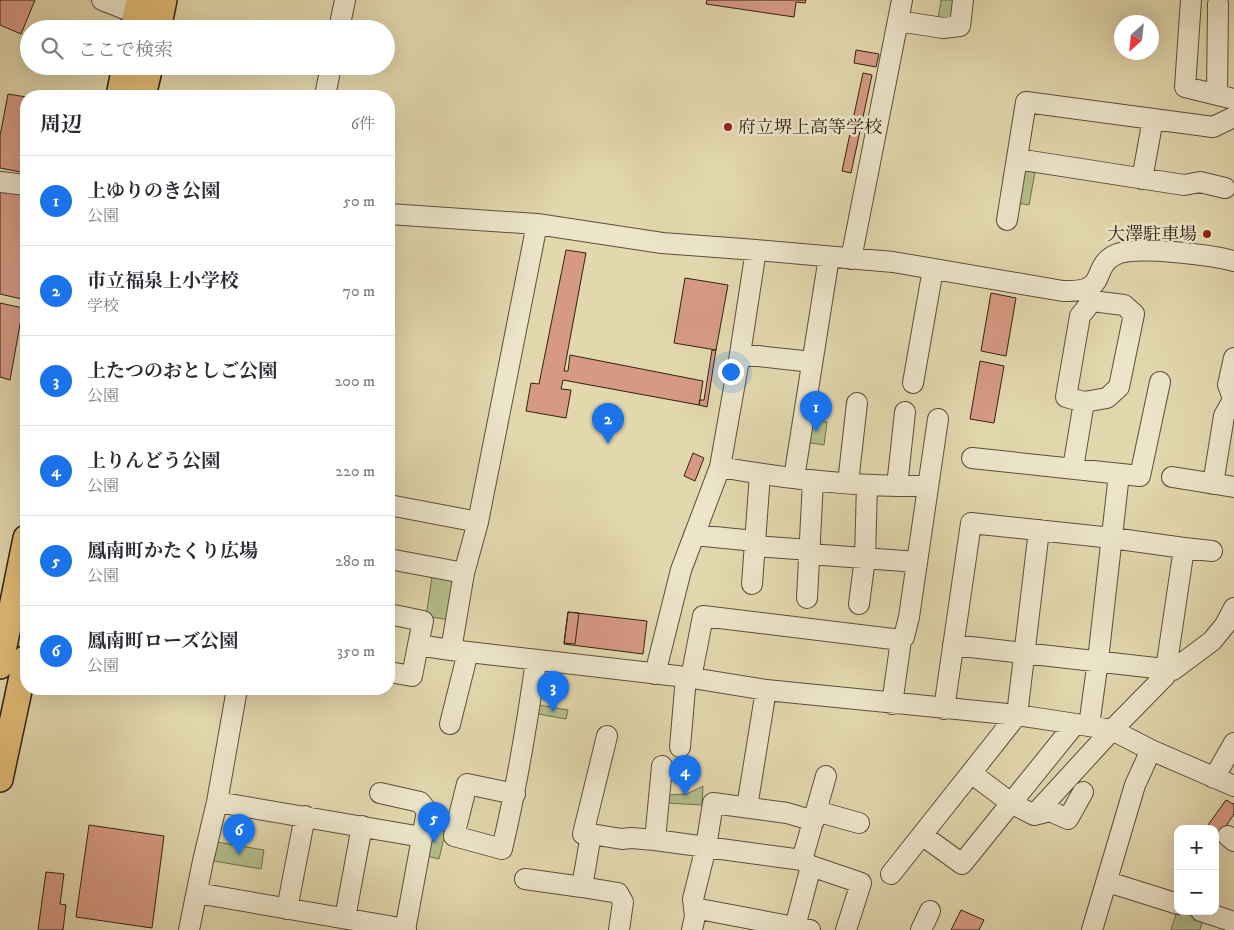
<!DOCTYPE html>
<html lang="ja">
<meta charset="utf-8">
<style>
body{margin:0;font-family:"IM FELL DW Pica","Noto Serif JP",serif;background:#f2f2f3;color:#2b2b33}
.controls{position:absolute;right:15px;bottom:15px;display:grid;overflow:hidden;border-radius:10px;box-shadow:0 5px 20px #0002}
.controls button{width:45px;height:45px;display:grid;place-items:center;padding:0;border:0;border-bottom:1px solid #e1e1e2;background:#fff;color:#2b2b33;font:25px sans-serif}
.compass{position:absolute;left:1114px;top:15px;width:45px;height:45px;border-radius:50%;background:#fff;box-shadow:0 5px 20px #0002;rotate:207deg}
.you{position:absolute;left:730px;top:371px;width:18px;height:18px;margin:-12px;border:4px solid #fff;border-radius:50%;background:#1a73e8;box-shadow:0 0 0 8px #1a73e833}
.badge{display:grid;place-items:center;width:32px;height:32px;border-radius:50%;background:#1a73e8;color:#fff;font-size:16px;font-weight:700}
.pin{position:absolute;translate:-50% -41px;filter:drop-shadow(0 1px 2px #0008)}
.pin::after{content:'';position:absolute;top:26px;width:18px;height:15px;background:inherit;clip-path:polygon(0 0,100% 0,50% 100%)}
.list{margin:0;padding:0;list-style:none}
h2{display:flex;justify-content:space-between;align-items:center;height:65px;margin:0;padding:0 20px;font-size:21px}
h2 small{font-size:16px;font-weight:400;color:#7c7c81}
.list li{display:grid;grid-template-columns:32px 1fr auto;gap:15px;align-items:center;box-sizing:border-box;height:90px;padding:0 20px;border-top:1px solid #e1e1e2}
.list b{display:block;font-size:19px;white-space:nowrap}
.list p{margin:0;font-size:16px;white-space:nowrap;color:#7c7c81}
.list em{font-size:16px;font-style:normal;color:#7c7c81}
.icon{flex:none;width:28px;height:28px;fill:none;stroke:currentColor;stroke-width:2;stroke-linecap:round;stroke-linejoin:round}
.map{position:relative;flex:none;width:1234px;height:930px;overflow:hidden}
.search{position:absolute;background:#fff;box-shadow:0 5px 20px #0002;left:20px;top:20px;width:375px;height:55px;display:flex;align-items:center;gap:12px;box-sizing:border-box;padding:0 18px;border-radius:28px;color:#7c7c81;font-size:19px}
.panel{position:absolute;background:#fff;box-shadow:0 5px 20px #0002;left:20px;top:90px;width:375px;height:605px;border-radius:20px}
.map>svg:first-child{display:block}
.green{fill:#b2be8a;stroke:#727050}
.building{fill:#d69a84;stroke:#312116}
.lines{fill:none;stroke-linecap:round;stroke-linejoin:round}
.minor-casing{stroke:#5d4e3c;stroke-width:22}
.major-casing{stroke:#312116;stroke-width:28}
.minor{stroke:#ece5ca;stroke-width:20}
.major{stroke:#e1bc76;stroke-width:25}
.poi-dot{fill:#8f2418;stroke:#ece5ca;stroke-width:2}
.labels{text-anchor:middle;stroke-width:5;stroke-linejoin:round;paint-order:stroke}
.poi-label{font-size:18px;fill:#312116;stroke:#ece5ca;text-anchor:start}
</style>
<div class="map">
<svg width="1234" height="930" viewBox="0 0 1234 930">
<rect width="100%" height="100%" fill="#e2d7ad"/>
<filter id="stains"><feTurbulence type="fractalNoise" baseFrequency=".004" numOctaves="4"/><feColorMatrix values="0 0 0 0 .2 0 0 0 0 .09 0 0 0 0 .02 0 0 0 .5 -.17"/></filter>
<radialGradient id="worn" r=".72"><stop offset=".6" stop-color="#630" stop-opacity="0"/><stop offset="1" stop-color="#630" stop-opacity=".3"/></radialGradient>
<path class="green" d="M941 0H956L955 17 938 19Z
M1026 171 1035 172 1029 205 1017 203 1022 174Z
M809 419 827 422 824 445 805 442Z
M432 577 452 579 455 586 449 620 426 616Z
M539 705 568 710 566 719 538 714Z
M703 786 702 805 667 803V795L687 794Z
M431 822 447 825 439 859 423 855Z
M217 842 264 850 261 869 214 861Z
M1177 911 1203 919 1200 930H1171Z"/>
<path class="building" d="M0 0H35L21 34 0 25Z
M707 0H806L805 3 796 2 794 17 706 4Z
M856 50 879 54 876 67 854 63Z
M863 73 872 75 851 173 842 171Z
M8 94 26 97V173L0 168V136Z
M0 192 26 195V300L0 294Z
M566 250 586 253 564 371H568L570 355 703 381 699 405 563 380 561 389 571 390 566 418 526 411 531 383 539 384Z
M685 278 728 285 716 350 674 343Z
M991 293 1016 298 1006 356 981 351Z
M0 303 23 308 10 380 0 377Z
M712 350H716L707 407 699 405 700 400H704Z
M980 361 1004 366 994 423 970 419Z
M693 453 704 458 695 481 684 476Z
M568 612 647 621 643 654 564 644Z
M568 612 579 613 575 644 564 643Z
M1226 800 1233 804 1234 803V814L1221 834 1208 825Z
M89 825 164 836 152 928 76 917Z
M46 872 64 874 60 904 66 905 63 930H38Z
M961 910 984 920 979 930H951Z"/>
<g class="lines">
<g class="minor-casing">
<path id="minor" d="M102 0 150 19
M1191 0 1185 87 1234 99
M898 21 943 28 960 26 963 0
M339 29 345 0
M1217 95 1218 4
M325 96 331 66
M1017 159 1184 185 1200 182 1225 188
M1142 179 1153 119
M0 182 26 185
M389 214 537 224 662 243 756 250 893 262 1063 291C1111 293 1089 268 1115 255 1135 245 1211 255 1234 261
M1007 220 1026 102 1213 127 1234 117
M537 224 478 522 464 573 451 650 686 677 766 690 1017 715 1089 726 1112 730 1151 750 1234 786
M851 259 902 0
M1087 288 1092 301 1124 305 1134 314 1119 387 1107 398 1084 402 1066 397 1080 316 1092 301
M740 354 812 362
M1234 358 1228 385 1234 401
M913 383 933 269
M972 458 1140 476 1160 382
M720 467C788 479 858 487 928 486
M1073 468 1084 402
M1172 477 1234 487
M794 478 829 257
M848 483 857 403
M1213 484 1224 416 1233 400
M897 486 905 412
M389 505 478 522
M694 535 755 541
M755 546 810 550
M1184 548 1212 551
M810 554 917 562
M389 559 464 573
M752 584 760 474
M807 598 813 481
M859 604 865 558 867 485
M389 614 423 621 418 645
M953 645 1173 670 1212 641 1225 625 1234 608
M389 672 412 676 418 645 451 650
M655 674 681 570 720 467 740 354 756 250
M691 678 703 616 901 640
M892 704 901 640 904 637 909 617 938 419
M944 709 971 523 1112 538 1184 548 1165 676 1112 730 1034 815
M450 724 468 652
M1089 726 1098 660 1119 474
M607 736 583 834H591L582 887 618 893 623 902 619 930
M680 747 686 677
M971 773 1011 803 1034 815 1050 811 1068 819 1083 792
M1214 778 1234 743
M380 793 420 802 427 811 405 930
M515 794 467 784 454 836 502 849C517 786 527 724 536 661
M217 802 422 837
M747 807 766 690
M816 811 859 823
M591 834 622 839 631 838 655 840 802 860 811 866 861 883 846 930
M922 835 962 864 1075 724
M1228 836 1234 841
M655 840 662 766
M802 860 826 776
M891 874 1017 715 1039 530
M525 879 582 887
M1108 882 1178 904
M197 893 406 929
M694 908 810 930
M287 909 305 816
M1201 911 1234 922
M345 918 362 826
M795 927 811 866
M189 930 203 861 217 802 237 689
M692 930 695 916 693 899 706 847 713 803 787 813 814 821
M921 930 930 911
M1092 930 1135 785 1151 750"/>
</g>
<g class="major-casing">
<path id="major" d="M133 29 139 0
M158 29 164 0
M119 96 125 66
M143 96 150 66
M0 666 26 538
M0 779 26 658"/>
</g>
<use href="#minor" class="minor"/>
<use href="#major" class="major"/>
</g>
<g class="poi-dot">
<circle cx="728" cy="127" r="5"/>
<circle cx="1207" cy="234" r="5"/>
</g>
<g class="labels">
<g class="poi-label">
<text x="738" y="133">府立堺上高等学校</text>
<text x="1197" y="240" text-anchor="end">大澤駐車場</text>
</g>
</g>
<rect width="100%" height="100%" filter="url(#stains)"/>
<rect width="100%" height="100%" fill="url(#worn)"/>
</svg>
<div class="controls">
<button>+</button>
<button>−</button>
</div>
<svg class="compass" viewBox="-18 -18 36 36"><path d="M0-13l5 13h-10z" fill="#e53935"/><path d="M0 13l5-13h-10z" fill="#7c7c81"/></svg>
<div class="you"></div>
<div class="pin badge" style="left:816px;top:432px">1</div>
<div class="pin badge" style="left:608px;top:444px">2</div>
<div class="pin badge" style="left:553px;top:712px">3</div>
<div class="pin badge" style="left:685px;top:796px">4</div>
<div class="pin badge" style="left:434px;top:843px">5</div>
<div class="pin badge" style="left:239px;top:855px">6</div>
<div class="search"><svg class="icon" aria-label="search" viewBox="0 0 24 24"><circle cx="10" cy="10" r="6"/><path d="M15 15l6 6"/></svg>ここで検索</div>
<section class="panel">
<h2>周辺<small>6件</small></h2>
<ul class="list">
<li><span class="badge">1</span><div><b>上ゆりのき公園</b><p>公園</p></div><em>50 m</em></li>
<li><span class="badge">2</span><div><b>市立福泉上小学校</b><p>学校</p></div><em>70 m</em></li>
<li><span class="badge">3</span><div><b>上たつのおとしご公園</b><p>公園</p></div><em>200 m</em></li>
<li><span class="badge">4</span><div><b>上りんどう公園</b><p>公園</p></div><em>220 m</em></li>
<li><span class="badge">5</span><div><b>鳳南町かたくり広場</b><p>公園</p></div><em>280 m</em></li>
<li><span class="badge">6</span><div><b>鳳南町ローズ公園</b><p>公園</p></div><em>350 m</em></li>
</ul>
</section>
</div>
